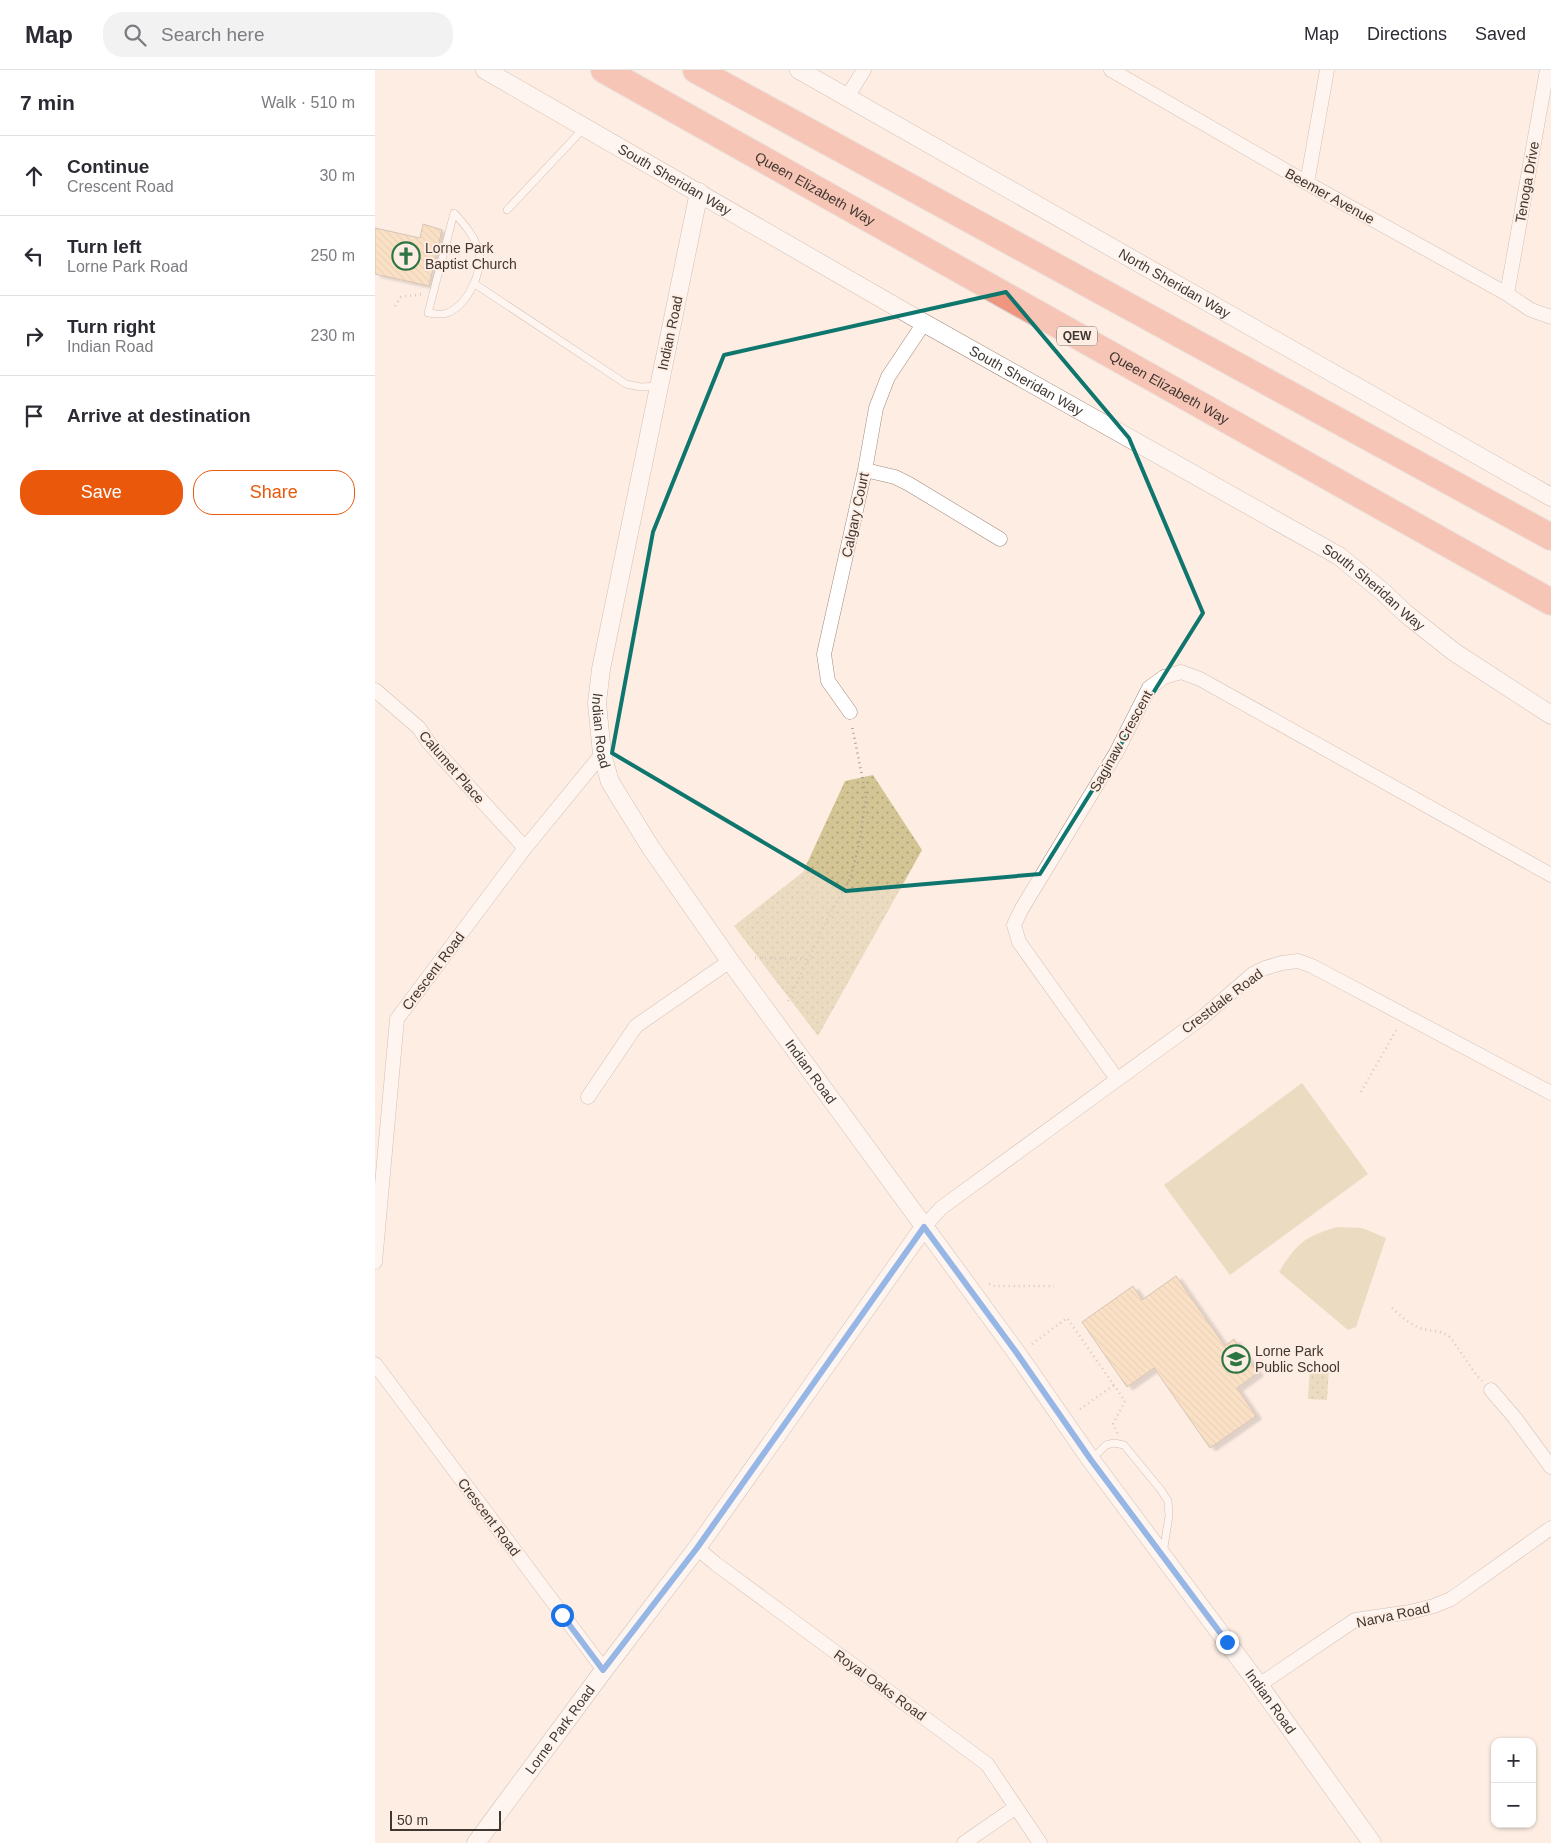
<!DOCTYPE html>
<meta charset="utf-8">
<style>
body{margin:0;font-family:Helvetica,sans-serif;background:#f2f2f3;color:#2b2b33}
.controls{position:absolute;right:15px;bottom:15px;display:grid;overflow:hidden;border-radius:10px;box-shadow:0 1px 4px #0004}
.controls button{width:45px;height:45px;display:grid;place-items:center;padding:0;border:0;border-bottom:1px solid #e1e1e2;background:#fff;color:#2b2b33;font:25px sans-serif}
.scale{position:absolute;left:15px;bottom:12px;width:111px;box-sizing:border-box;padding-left:5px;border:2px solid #413731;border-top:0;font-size:14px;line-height:18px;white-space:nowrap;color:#413731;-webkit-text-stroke:4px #fdede3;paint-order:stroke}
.stop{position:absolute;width:15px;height:15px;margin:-11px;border:4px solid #1a73e8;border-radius:50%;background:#fff}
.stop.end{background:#1a73e8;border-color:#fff;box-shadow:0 1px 5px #0008}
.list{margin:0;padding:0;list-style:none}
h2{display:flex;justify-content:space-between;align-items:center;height:65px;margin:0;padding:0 20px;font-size:21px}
h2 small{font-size:16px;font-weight:400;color:#7c7c81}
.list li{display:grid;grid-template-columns:32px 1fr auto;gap:15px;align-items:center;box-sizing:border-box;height:80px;padding:0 20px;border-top:1px solid #e1e1e2}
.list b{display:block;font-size:19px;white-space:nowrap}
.list p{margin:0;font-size:16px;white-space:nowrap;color:#7c7c81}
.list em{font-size:16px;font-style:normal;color:#7c7c81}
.actions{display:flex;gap:10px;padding:15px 20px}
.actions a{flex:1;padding:11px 0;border:1px solid #ea580c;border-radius:20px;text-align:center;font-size:18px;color:#ea580c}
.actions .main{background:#ea580c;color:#fff}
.icon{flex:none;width:28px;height:28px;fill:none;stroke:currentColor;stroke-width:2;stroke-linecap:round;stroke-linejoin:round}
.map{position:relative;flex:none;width:1176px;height:1773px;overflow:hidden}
header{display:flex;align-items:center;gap:30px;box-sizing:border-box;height:70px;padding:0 25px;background:#fff;border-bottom:1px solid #e1e1e2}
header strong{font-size:24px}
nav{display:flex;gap:28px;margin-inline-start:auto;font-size:18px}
.search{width:350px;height:45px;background:#f2f2f3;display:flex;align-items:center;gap:12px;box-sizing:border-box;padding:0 18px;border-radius:20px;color:#7c7c81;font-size:19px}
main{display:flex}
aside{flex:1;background:#fff}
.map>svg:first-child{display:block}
.grass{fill:url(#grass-dots)}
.pitch{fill:#d4c595}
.building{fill:url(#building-back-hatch);stroke:#a5947f;filter:url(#shadow)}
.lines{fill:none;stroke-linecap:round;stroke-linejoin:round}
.service-casing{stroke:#a1897a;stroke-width:8}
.minor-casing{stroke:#a1897a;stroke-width:15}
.tertiary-casing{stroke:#a1897a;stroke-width:19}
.motorway-casing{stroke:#d5d3d2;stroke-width:28}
.path{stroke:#ab9d95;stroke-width:2.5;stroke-dasharray:1 4;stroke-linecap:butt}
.service{stroke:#fff;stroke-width:7}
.minor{stroke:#fff;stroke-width:14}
.tertiary{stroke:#fff;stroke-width:18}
.motorway{stroke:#f0967f;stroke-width:26}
.route{stroke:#1a73e8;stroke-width:6}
.marked{fill:none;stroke:#0f766e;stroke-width:4;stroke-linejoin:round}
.labels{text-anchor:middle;stroke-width:4;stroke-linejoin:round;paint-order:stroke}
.shield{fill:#fdede3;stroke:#796e66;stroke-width:1}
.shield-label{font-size:12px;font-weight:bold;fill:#413731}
.street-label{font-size:14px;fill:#413731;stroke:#fdede3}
.poi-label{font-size:14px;fill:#413731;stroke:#fdede3;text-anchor:start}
</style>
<header>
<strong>Map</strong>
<div class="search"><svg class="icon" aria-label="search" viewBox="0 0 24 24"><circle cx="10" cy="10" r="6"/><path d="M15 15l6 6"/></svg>Search here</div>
<nav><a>Map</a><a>Directions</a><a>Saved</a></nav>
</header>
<main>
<aside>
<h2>7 min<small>Walk · 510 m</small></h2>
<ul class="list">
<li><svg class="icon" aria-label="ahead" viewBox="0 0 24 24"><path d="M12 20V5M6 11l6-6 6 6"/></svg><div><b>Continue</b><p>Crescent Road</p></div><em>30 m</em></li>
<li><svg class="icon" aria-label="left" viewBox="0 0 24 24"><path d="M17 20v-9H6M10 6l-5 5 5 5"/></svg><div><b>Turn left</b><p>Lorne Park Road</p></div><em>250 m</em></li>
<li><svg class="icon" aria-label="right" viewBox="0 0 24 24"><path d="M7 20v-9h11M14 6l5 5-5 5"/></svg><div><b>Turn right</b><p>Indian Road</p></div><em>230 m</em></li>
<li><svg class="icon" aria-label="arrive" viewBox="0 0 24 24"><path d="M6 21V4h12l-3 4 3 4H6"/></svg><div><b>Arrive at destination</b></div></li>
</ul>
<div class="actions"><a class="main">Save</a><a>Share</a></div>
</aside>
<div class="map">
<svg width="1176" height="1773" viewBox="0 0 1176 1773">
<defs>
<pattern id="grass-dots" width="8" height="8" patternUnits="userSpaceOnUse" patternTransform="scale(1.25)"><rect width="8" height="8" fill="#d4c595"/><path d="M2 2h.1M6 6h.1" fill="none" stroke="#aea17a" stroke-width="1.8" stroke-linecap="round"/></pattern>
<pattern id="building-back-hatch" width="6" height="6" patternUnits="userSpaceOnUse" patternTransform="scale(1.25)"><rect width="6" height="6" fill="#f7d1a0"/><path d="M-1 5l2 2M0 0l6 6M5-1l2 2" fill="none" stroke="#d5b48a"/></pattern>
<filter id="shadow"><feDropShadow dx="5.5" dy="3" stdDeviation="1" flood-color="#0004"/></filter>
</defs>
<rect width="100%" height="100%" fill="#fdede3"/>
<path class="grass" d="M498 705 547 780 443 966 359 856 428 802 470 711Z
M935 1296 954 1297 952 1330 933 1329Z"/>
<path class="pitch" d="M927 1013 993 1104 855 1205 789 1115Z
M962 1157 987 1158 1011 1168 981 1257 973 1260 904 1202C922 1173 929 1167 962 1157Z"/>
<path class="building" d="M48 154 67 160 54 216 0 204V158L45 168Z
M801 1206 850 1276 859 1269 883 1303 862 1318 881 1346 835 1378 779 1298 752 1317 707 1252 758 1216 767 1230Z"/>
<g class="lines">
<g class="service-casing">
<path id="service" d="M132 140 210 57
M79 143C89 154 98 164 103 178 110 199 93 235 72 243 67 245 59 244 53 243Z
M100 214 251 314 266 317 284 316
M717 1389 731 1375 739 1373 749 1375 786 1420 793 1431 794 1446 788 1483"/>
</g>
<g class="minor-casing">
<path id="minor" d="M736 0 932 113 1132 224 1156 240 1176 247
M472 27 489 0
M932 113 952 0
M1132 224 1172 0
M490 400 520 407 534 414 625 469
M0 620 44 658 54 673 150 778
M475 642 453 611 449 584 490 400 501 338 513 307 549 253
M742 1009 644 872 639 855 646 840 741 683 774 618 789 607 806 602 825 609 1176 805
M213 1027 261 956 355 891
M549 1157 566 1138 828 947 878 904 890 898 907 893 923 891 937 896 1176 1023
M0 1192 22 949 150 778 227 684
M0 1294 229 1600
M1116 1320 1140 1348 1176 1397
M322 1478 341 1494 612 1694 665 1773
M884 1615 980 1550 1035 1542 1059 1536 1076 1529 1176 1458
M589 1773 641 1737"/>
</g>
<g class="tertiary-casing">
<g id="tertiary">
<path id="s1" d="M110 0 549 253 964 486 1008 522 1030 543 1079 582 1176 645"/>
<path id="s2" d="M424 0 1176 427"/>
<path id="s3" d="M324 122 226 599 222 633 227 684 235 712 276 778 355 891 641 1282 716 1390 884 1615 997 1773"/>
<path id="s4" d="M101 1773 229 1600 322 1478 549 1157"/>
</g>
</g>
<g class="motorway-casing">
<g id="motorway">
<path id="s5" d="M229 0 1176 532"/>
<path d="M321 0 1176 467"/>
</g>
</g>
<path class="path" d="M20 236 26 227 48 224
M380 888 431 889
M413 931 458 838 476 807 485 769 491 726 477 656
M986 1022 1023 957
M614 1214 620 1216H679
M1017 1238C1025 1245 1033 1253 1043 1257 1055 1263 1064 1258 1076 1268L1102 1306 1107 1311
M657 1274 692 1248 750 1331 738 1354 743 1364
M705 1339 739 1315"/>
<use href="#service" class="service"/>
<use href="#minor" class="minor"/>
<use href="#tertiary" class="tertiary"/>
<use href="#motorway" class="motorway"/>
</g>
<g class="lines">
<path class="route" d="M187 1545 228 1600 322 1478 549 1157 641 1282 716 1390 852 1572"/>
</g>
<path d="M0 0H1176V1773H0ZM631 222 754 368 828 543 665 804 471 821 237 683 278 462 349 285Z" fill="#fdede3" fill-opacity=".55" fill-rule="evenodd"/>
<path class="marked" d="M631 222 754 368 828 543 665 804 471 821 237 683 278 462 349 285Z"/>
<defs>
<g id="church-ring" transform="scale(1.4375)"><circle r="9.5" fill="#fdede3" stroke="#2d7542" stroke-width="1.5"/><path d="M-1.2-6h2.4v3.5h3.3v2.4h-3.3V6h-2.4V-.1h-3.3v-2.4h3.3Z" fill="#2d7542"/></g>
<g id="school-ring" transform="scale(1.4375)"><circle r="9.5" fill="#fdede3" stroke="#2d7542" stroke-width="1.5"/><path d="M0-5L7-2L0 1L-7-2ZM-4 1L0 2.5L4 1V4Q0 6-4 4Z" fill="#2d7542"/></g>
</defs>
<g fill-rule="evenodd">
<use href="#church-ring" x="31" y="186"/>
<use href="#school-ring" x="861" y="1289"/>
</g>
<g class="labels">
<rect class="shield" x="682" y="256.5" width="40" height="19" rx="4"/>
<g class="shield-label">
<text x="702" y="270">QEW</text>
</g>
<g class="street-label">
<text dy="5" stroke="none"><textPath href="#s1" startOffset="219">South Sheridan Way</textPath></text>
<text transform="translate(1152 112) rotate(-80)" y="5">Tenoga Drive</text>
<text dy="5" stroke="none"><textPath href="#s5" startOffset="242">Queen Elizabeth Way</textPath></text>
<text transform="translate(955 126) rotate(29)" y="5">Beemer Avenue</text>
<text dy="5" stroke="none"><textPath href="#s2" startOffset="432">North Sheridan Way</textPath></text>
<text transform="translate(295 263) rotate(-78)" y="5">Indian Road</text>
<text dy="5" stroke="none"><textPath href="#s1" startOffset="624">South Sheridan Way</textPath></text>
<text dy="5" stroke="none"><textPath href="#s5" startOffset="648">Queen Elizabeth Way</textPath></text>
<text transform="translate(480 445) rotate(-78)" y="5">Calgary Court</text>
<text dy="5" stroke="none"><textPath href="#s1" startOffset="1029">South Sheridan Way</textPath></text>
<text dy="5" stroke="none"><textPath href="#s3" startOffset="549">Indian Road</textPath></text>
<text transform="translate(746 671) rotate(-61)" y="5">Saginaw Crescent</text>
<text transform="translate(77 697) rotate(49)" y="5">Calumet Place</text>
<text transform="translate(58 901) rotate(-53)" y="5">Crescent Road</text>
<text transform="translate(847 931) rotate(-37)" y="5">Crestdale Road</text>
<text dy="5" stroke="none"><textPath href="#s3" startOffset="954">Indian Road</textPath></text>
<text transform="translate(114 1447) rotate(53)" y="5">Crescent Road</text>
<text transform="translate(1018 1545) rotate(-12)" y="5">Narva Road</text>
<text transform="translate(505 1615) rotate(36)" y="5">Royal Oaks Road</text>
<text dy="5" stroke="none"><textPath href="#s3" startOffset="1734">Indian Road</textPath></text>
<text dy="5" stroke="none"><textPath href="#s4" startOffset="141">Lorne Park Road</textPath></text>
</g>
<g class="poi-label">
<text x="50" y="183">Lorne Park<tspan x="50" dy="16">Baptist Church</tspan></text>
<text x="880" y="1286">Lorne Park<tspan x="880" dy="16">Public School</tspan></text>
</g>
</g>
</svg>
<div class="controls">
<button>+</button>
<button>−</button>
</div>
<div class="scale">50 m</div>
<div class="stop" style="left:187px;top:1545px"></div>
<div class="stop end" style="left:852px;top:1572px"></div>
</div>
</main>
